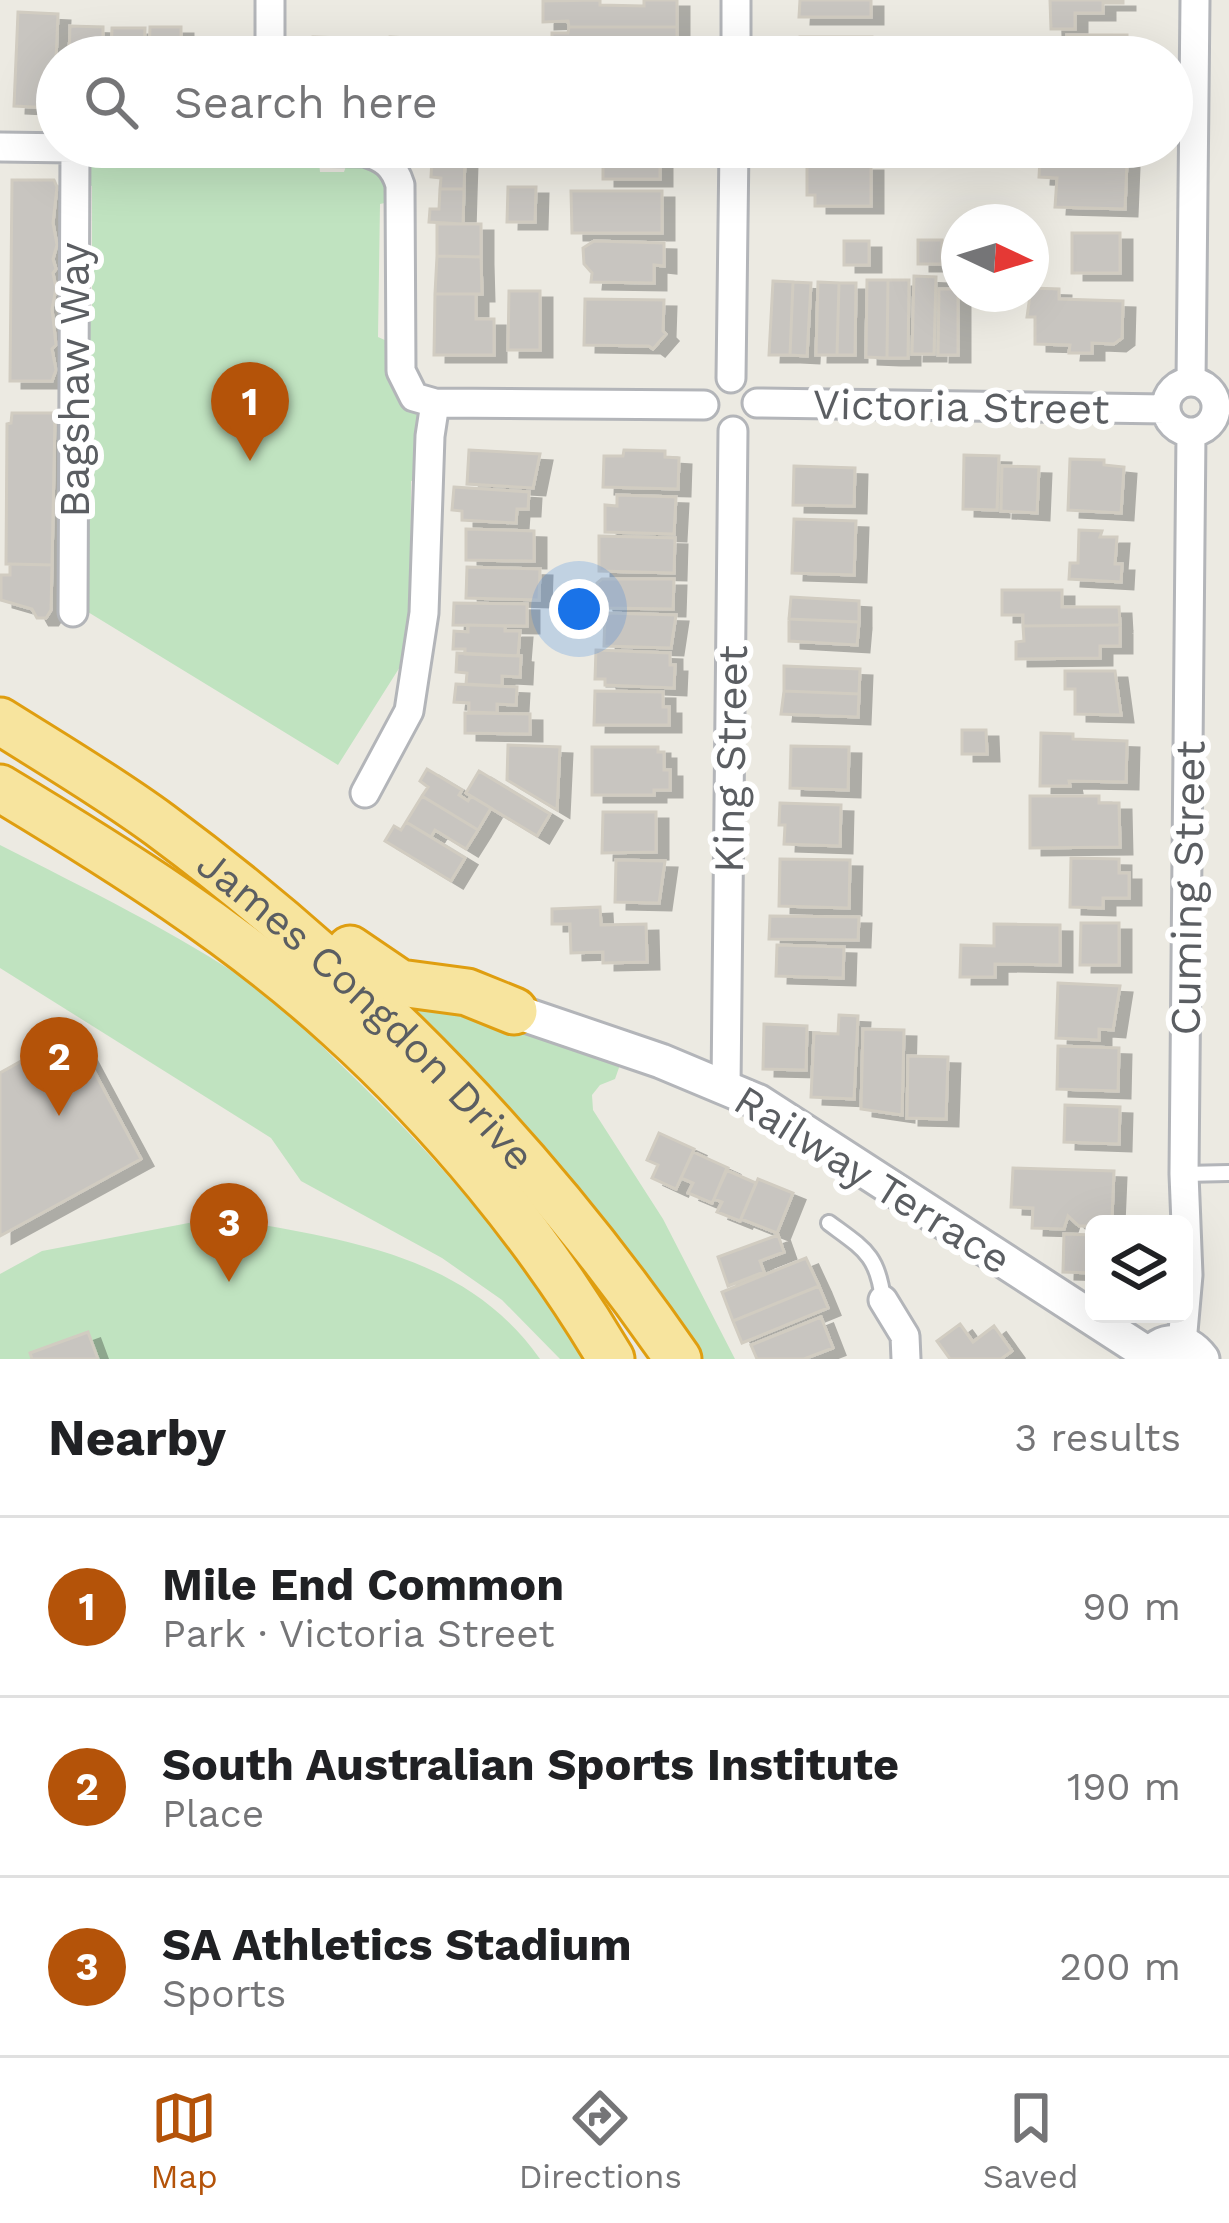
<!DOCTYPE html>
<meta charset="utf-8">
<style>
body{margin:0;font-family:"Work Sans",sans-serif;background:#f6f6f6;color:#202124}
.controls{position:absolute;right:36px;bottom:36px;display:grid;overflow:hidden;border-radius:18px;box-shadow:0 12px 48px #0002}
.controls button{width:108px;height:108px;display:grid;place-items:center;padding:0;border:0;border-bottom:3px solid #e0e0e0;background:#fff;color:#202124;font:60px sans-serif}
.compass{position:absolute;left:941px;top:204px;width:108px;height:108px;border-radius:50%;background:#fff;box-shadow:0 12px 48px #0002;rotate:94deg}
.you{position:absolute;left:579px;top:609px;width:42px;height:42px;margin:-30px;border:9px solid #fff;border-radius:50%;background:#1a73e8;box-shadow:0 0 0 18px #1a73e833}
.badge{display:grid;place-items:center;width:78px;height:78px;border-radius:50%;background:#b45309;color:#fff;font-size:39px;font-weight:700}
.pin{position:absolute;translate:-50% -99px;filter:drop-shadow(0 3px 6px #0008)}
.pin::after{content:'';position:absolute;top:63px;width:42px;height:36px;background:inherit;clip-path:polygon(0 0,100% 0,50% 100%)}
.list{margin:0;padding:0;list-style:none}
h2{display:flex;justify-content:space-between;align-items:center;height:156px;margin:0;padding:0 48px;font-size:51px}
h2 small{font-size:39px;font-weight:400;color:#757577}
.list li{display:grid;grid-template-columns:78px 1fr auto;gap:36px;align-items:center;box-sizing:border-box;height:180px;padding:0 48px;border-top:3px solid #e0e0e0}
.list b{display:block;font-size:45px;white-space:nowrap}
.list p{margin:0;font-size:39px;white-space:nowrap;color:#757577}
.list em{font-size:39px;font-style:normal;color:#757577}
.icon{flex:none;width:66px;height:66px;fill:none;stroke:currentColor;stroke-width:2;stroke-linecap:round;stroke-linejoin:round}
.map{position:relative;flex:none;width:1229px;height:1359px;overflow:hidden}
.search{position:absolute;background:#fff;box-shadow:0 12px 48px #0002;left:36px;right:36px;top:36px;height:132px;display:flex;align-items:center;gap:30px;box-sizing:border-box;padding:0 42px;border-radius:66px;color:#757577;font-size:45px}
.sheet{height:696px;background:#fff}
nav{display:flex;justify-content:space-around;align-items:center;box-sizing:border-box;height:168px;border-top:3px solid #e0e0e0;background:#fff;font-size:33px;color:#757577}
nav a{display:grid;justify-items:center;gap:6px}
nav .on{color:#b45309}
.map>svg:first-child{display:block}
.green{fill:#c0e3c0}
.building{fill:#c8c5c0;stroke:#d1ccc1;stroke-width:3;filter:url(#shadow)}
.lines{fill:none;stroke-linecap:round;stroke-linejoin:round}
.service-casing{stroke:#b3b5b9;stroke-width:20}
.minor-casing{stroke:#b3b5b9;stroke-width:33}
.tertiary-casing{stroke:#b3b5b9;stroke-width:39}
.trunk-casing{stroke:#df9e10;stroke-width:51}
.service{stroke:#fff;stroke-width:14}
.minor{stroke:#fff;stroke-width:27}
.tertiary{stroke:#fff;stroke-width:33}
.trunk{stroke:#f7e49e;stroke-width:45}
.labels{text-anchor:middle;stroke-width:12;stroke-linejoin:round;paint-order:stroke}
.street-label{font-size:42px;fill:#5b5e62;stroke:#fff}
</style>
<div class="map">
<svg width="1229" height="1359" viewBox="0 0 1229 1359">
<defs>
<filter id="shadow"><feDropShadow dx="12" dy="7" stdDeviation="0" flood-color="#0004"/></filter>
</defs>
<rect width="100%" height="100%" fill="#eceae2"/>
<path class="green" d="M96 162H319L320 172H344L347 163 364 164 385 179 389 202 380 204 378 337 387 341 391 384 420 418 416 480 411 481 410 651 338 765 83 609 84 321 92 320V186L86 184V172Z
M0 845C90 891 182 935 265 993 292 1012 315 1040 339 1063 433 1153 517 1248 585 1359H560L502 1300 442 1258 301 1181 271 1138 0 968Z
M419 992 510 1028 621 1062 615 1079 600 1085 592 1095 593 1110 663 1219 735 1359H703C618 1230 521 1111 404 1010Z
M220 1217C340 1240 464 1251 540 1359H0V1274L42 1251Z"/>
<path class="building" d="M600 0V5L644 6V0H677V27H569L568 21 543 22V1Z
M800 0H871V17H799Z
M1050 0H1123V3H1103V13H1075V29H1051Z
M18 12 58 14 54 108 14 106Z
M70 26 103 27V57H69Z
M150 27H181V57H149Z
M569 27H677V57H624V51L601 50V57L552 53V33H568Z
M112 28H145L144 57H111Z
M1067 35H1127V57H1067Z
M313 37 345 38V57H313Z
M390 37 408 38V48L423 49 422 57H389Z
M800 37H872V57H800Z
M349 42 382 43V57H349Z
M429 43 462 45V57H429Z
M188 45H208V51L226 50V57H188Z
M603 147H660V179H603Z
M432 158 465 159 464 189H440L441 178 431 177Z
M1040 158 1127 161 1125 209 1055 207 1057 178 1039 177Z
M807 164H871V206H815V195H807Z
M12 180H54L57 187 53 223 57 245 53 259 56 269 53 273 56 288 52 309 56 345 52 349 56 370 52 381H10Z
M508 187H536L535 222H507Z
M440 189H464L463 224 429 222 430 209H439Z
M571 191H662V233H572Z
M437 224H481V257L437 256Z
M1072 233H1120V273H1072Z
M918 240H942V264H918Z
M594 241 664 243V266L654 265V283L591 282 592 273 584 264 583 248Z
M844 241H869V265H844Z
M437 256 481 257 482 294H435Z
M914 276 936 277 934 354H912Z
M867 280H888L887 358 866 357Z
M888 280H909L908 358H887Z
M773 281 793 282 790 355H769Z
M793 282 811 283 807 356 790 355Z
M818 282 839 283 837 355H816Z
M839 283H856L855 355H837Z
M1031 288 1059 289V299L1123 301 1122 338 1114 344 1092 343V353H1069L1070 345 1035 344V317H1027Z
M939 289H958V355H938Z
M509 291H540V350H508Z
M435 294H476V319H494V355H434Z
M585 299 664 300 663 331 666 334 653 349 649 346 584 345Z
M12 413H52L55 416 52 565 6 564 7 424 11 423Z
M469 450 540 454 533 488 467 484Z
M624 450 665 451V457L679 458 678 489 603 487 604 456H623Z
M964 455 999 456 997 510 963 509Z
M1070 459 1104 460V465L1124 467 1121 513 1068 510Z
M794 466 855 468 854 506 793 505Z
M1002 466 1039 467 1037 513 1001 511Z
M454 487 529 492 528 509H517L516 523 462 520V511L452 510Z
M617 495 676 497 674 534 605 532V505L617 506Z
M794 519 856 521 854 575 792 573Z
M466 529 534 531V561L466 560Z
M1079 530 1102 531 1100 537H1117L1115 564H1122L1121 582 1069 579 1070 563H1078Z
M599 536 675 538 674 573 599 571Z
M10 564 52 565 51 610 46 618H37L32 609 1 600V575H10Z
M467 567 540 569 539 600 466 598Z
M602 579H674L673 609 603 608 597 583Z
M1002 590H1062V607H1119L1120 625 1023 626V615H1002Z
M791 597 859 601V622L789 619Z
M454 603 527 604V626L453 625Z
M605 613 676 615 671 648 604 646Z
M789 619 859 622 857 645 789 641Z
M468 625 505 626V631H520L518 656 465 654V649H453L454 631 468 632Z
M1120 625V646H1100V658L1016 659V642L1024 641 1023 626Z
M596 650 670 653V665H675L674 688 605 685V679H595Z
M457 653 521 656 520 677 502 676V686L466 684 467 673 456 672Z
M784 666 860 669 859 694 784 691Z
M1065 671H1115L1121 715 1075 714V689H1065Z
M456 684 517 687 516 705 497 704V713L469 712V703L454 702Z
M595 691 663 692V707H669V725H594Z
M784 691 859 694 858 717 781 714Z
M465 713 530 714V734L465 733Z
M962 730H986L987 754H962Z
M1041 733 1073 734V739L1127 741 1126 782 1069 781 1070 786H1040Z
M508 745 560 747 557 810 507 780Z
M791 746 849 747 848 790 790 788Z
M592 747H658V752H664V770H670V790H654V795H592Z
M427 769 462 790 459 795 468 801 471 796 491 808 478 830 422 796 428 787 420 781Z
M479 771 550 814 537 836 466 793Z
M422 796 478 830 466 849 435 830 431 837 406 822Z
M1030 796H1099V803H1119L1120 847 1030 848Z
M780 803 841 805 840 846 784 844 785 825H779Z
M603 812H656V852L602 853Z
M406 822 465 858 451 881 385 841 394 826 401 830Z
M1071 858 1119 859V873H1129V898H1103V908L1070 907Z
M780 859 850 860 849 908 779 906Z
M616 860 665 861 659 903 615 902Z
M600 907 601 925 646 924 647 962 603 963V952L571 953 570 924H552V909Z
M770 916 859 917 858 940 769 939Z
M1081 923H1119V965H1080Z
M994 924 1060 925V965L995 964V977H960L961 945 994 946Z
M777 945 844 947 843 978 776 976Z
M1058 983 1120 986 1113 1030 1099 1029V1040L1056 1038Z
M839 1015 858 1016 854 1099 811 1097 814 1033 838 1034Z
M764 1024 807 1026 806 1070 763 1069Z
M863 1029 904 1030 902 1115 861 1109Z
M73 1032 141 1159 0 1236V1073Z
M1058 1046 1119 1048 1118 1091 1057 1089Z
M908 1056 948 1057 946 1119 907 1118Z
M1065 1105 1120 1107 1119 1144 1064 1142Z
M659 1133 694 1149 676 1189 652 1178 658 1165 647 1160Z
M693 1152 728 1168 712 1203 688 1193 693 1183 681 1178Z
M1013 1168 1114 1171 1112 1217H1101L1094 1226H1079L1068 1216 1064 1229 1032 1228 1033 1208 1011 1207Z
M726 1170 756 1183 740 1221 717 1212 722 1202 714 1199Z
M758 1179 793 1193 777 1233 741 1219Z
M1064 1234 1094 1235V1273L1063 1272Z
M778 1235 784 1252 760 1261 764 1272 728 1286 718 1257Z
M806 1258 819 1286 733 1321 722 1292Z
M819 1286 828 1308 742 1343 733 1321Z
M821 1317 833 1348 804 1359H757L751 1345Z
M960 1324 973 1342 994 1326 1012 1351 1001 1359H950L937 1341Z
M88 1332 98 1359H32L30 1353Z"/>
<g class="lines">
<g class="service-casing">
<path id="service" d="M1184 1174 1229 1173
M829 1223C864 1249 878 1255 883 1300"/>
</g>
<g class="minor-casing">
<path id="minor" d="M270 57V0
M736 57V0
M0 147 365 152C384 158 394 165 400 185L401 371 414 397 435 403 704 405
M731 378 734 147
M1166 407a25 25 0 1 1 50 0a25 25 0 1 1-50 0Z
M1191 382 1195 0
M757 403 1165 409
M73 612 75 148
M365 793 409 711 424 613 430 436 435 403
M726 1086 733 431
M883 1300 905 1336 906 1359
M1182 1343 1188 1275 1184 1174 1191 433"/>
</g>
<g class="tertiary-casing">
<path id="tertiary" d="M514 1011 661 1061 759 1102 1148 1354
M1146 1359C1161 1337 1186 1337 1202 1359"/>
</g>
<g class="trunk-casing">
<g id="trunk">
<path id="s1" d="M0 721C54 755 110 788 160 825 361 974 536 1153 678 1359"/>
<path d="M0 788C118 859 236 933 338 1026 443 1121 539 1237 611 1359"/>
<path d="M350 949 400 983 467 992 514 1011"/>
</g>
</g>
<use href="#service" class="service"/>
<use href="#minor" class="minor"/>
<use href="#tertiary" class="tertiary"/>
<use href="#trunk" class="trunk"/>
</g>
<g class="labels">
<g class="street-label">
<text transform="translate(74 380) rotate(-90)" y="15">Bagshaw Way</text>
<text transform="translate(961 406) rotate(1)" y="15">Victoria Street</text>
<text transform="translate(730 759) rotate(-89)" y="15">King Street</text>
<text transform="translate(1187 888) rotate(-89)" y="15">Cuming Street</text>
<text dy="15" stroke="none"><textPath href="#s1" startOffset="468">James Congdon Drive</textPath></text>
<text transform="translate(873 1179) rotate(32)" y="15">Railway Terrace</text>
</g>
</g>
</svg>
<div class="controls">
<button><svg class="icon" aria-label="layers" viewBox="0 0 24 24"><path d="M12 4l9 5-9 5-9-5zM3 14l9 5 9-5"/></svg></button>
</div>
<svg class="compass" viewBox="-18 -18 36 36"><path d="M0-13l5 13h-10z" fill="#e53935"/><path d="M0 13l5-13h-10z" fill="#757577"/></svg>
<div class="you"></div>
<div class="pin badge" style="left:250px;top:461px">1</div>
<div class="pin badge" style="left:59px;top:1116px">2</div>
<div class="pin badge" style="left:229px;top:1282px">3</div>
<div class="search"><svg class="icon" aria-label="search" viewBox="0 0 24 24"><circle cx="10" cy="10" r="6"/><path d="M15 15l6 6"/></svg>Search here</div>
</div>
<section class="sheet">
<h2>Nearby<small>3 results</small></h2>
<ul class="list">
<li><span class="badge">1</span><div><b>Mile End Common</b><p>Park · Victoria Street</p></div><em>90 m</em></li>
<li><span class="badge">2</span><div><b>South Australian Sports Institute</b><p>Place</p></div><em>190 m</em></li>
<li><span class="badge">3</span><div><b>SA Athletics Stadium</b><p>Sports</p></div><em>200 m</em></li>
</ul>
</section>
<nav>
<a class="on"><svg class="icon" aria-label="map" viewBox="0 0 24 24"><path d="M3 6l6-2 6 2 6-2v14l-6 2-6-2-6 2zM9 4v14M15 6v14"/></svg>Map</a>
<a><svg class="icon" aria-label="directions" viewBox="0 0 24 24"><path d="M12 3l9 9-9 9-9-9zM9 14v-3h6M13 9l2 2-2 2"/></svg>Directions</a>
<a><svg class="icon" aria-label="saved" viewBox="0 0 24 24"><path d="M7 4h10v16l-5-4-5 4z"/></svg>Saved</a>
</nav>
